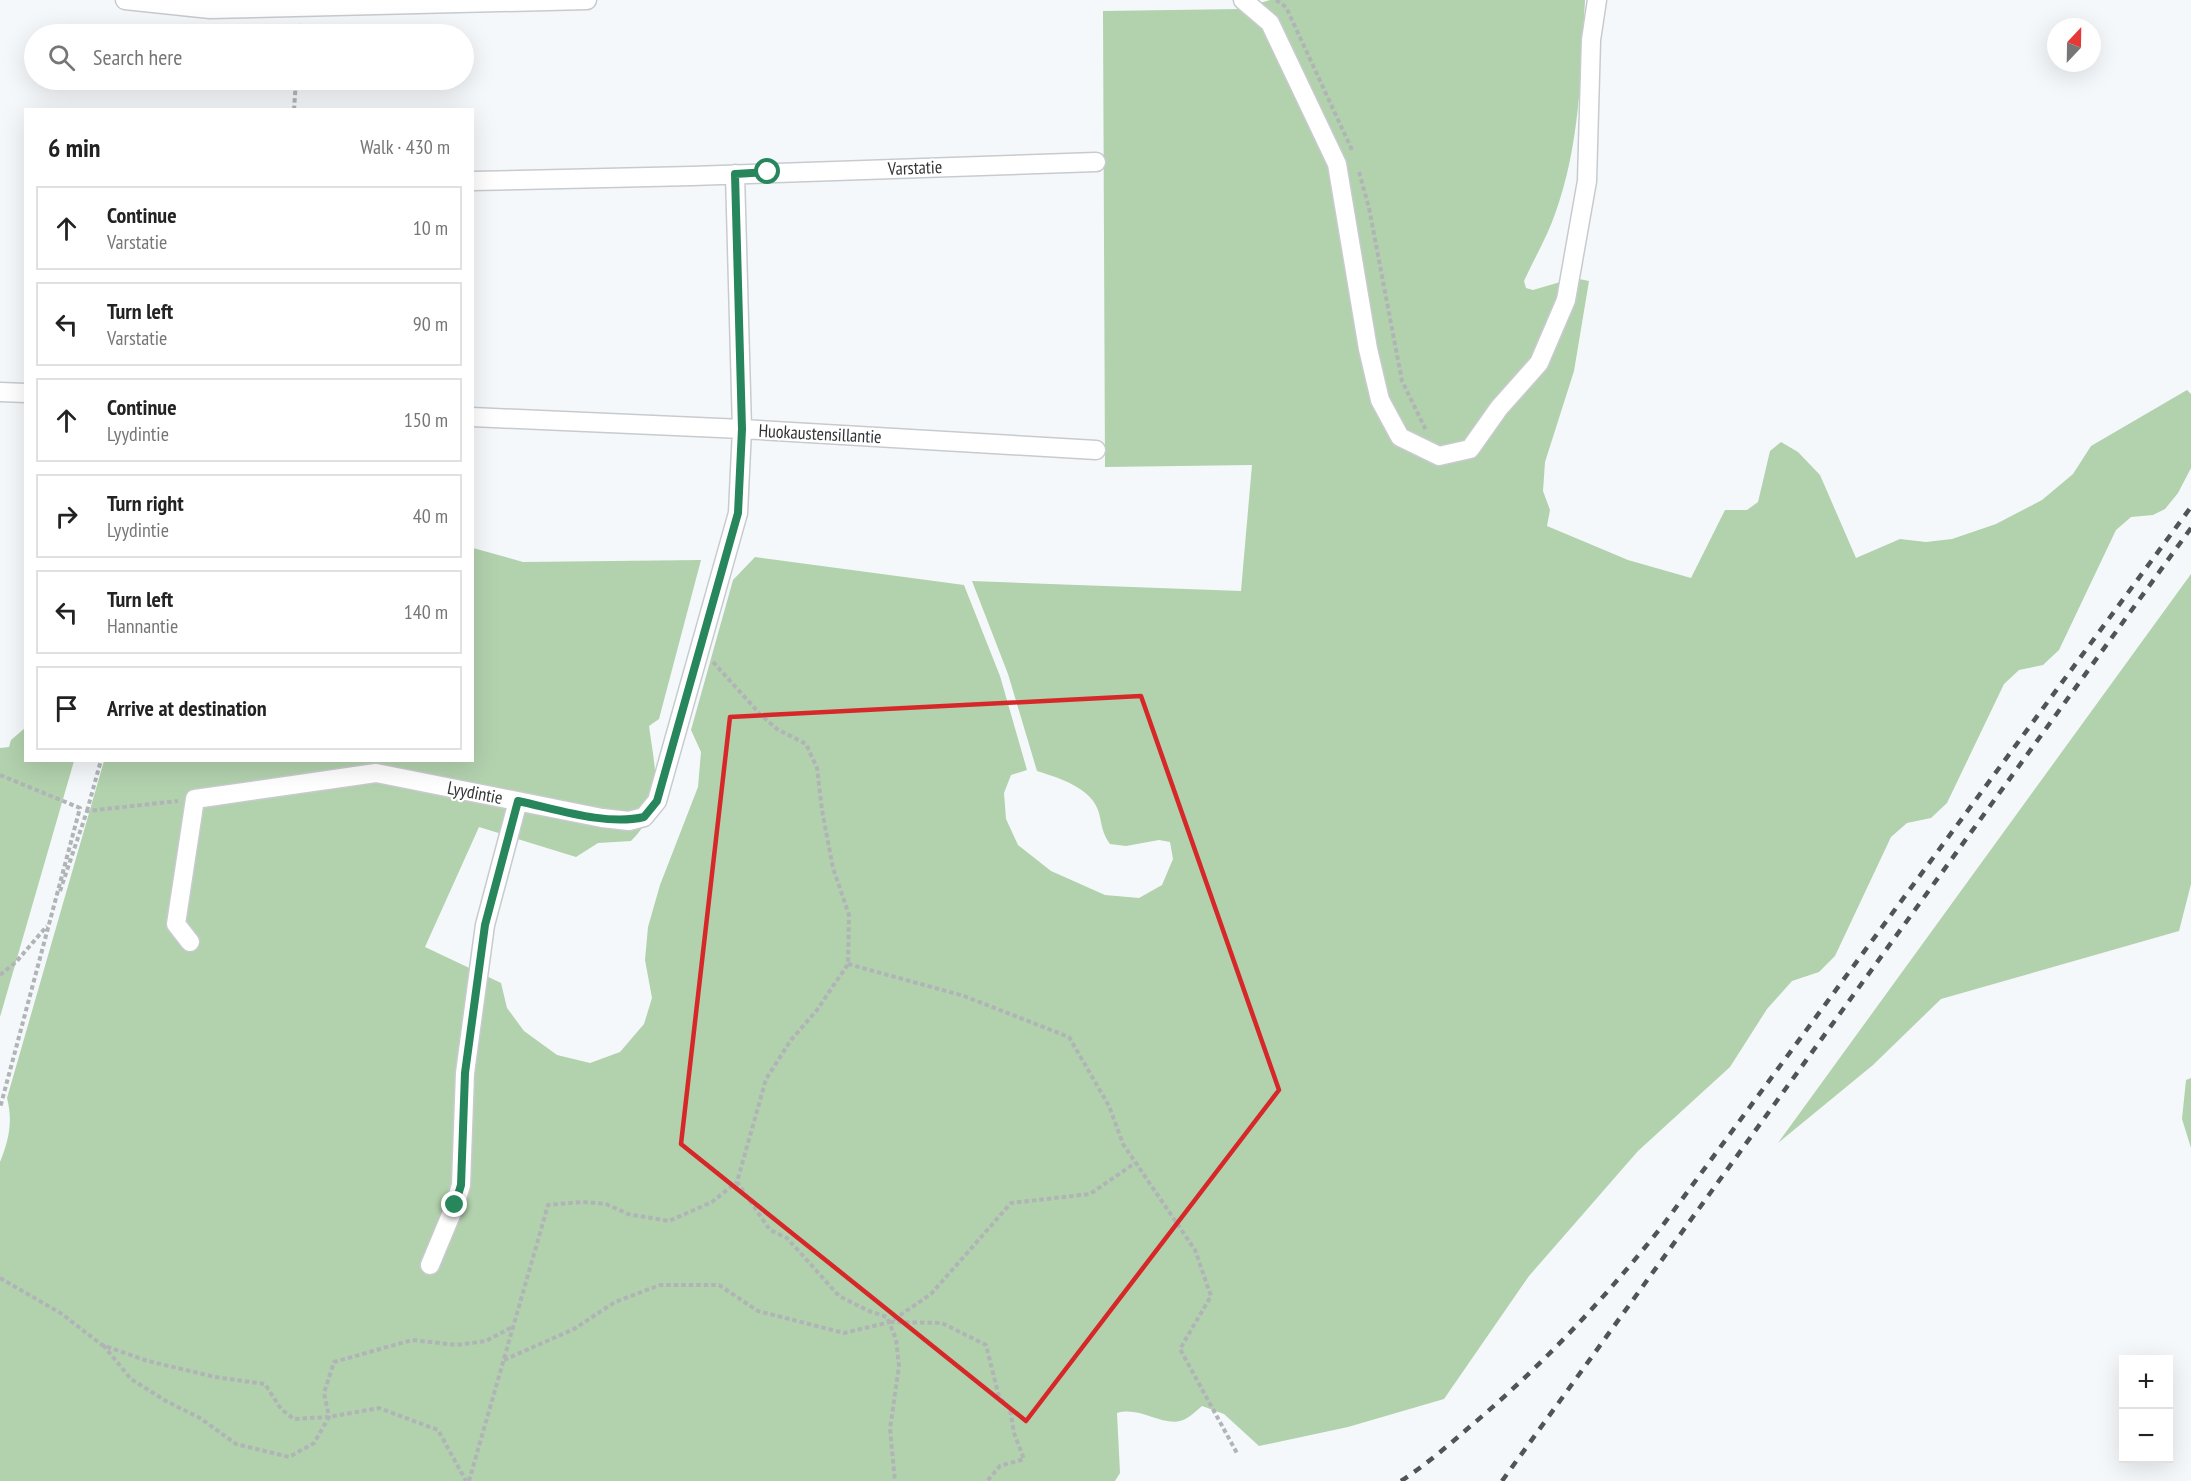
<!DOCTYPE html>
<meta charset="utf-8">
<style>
body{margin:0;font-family:"PT Sans Narrow",sans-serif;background:#f6f6f6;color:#222}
.controls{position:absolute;right:18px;bottom:18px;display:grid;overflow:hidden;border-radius:0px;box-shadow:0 6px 24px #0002}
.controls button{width:54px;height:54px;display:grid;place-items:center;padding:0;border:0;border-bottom:2px solid #e0e0e0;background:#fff;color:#222;font:30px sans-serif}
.compass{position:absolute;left:2047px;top:18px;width:54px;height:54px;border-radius:50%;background:#fff;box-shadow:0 6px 24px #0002;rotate:22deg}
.stop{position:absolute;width:18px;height:18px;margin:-14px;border:4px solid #28865d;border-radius:50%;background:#fff}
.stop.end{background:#28865d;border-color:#fff;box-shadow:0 2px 6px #0008}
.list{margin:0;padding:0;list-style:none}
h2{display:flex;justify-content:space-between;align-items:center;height:78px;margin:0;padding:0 24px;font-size:26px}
h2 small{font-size:20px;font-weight:400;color:#767676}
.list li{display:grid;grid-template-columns:39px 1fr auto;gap:18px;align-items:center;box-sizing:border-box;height:84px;margin:0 12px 12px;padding:0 12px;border:2px solid #e0e0e0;border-radius:0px}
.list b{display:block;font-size:22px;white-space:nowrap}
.list p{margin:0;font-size:20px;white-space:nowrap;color:#767676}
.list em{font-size:20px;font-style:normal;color:#767676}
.icon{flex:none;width:33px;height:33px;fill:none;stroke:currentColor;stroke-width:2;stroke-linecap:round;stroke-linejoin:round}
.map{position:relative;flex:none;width:2191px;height:1481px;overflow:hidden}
.search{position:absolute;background:#fff;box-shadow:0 6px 24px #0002;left:24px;top:24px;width:450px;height:66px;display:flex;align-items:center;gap:15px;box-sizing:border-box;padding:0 21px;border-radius:33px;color:#767676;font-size:22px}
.panel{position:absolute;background:#fff;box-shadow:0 6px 24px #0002;left:24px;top:108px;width:450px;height:654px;border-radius:0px}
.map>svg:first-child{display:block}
.green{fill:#b2d1ad}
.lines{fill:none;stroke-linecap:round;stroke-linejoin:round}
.minor-casing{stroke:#c8cbce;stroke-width:21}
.path{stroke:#b1b4b7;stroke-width:4;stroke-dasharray:4.5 3;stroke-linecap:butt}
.minor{stroke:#fff;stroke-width:18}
.rail{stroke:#515354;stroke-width:4.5;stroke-dasharray:8 8;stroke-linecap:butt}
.route{stroke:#28865d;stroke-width:8}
.marked{fill:none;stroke:#d62828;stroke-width:4.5;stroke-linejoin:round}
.labels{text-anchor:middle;stroke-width:4.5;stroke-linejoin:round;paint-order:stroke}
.street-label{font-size:18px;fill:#303233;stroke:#fff}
</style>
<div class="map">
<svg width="2191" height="1481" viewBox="0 0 2191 1481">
<rect width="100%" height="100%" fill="#f4f8fb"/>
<path class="green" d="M1270 0H1585C1581 72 1580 146 1555 214 1547 237 1534 259 1524 281L1526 288 1533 290 1574 278 1589 281 1574 371 1545 462 1543 491 1550 510 1547 526 1628 560 1691 578 1725 510H1747L1758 502 1770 451 1781 442 1798 452 1820 475 1856 558 1900 539 1926 542 1952 539 1996 524 2042 500 2073 474 2091 446 2187 390 2191 394V468L2178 493 2165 509 2153 515 2131 517 2116 530 2059 650 2043 665 2019 670 2004 684 1947 803 1931 818 1907 823 1891 837 1835 956 1819 972 1792 981 1767 1009 1730 1067 1638 1151 1529 1276 1444 1399 1348 1427 1259 1446 1224 1414 1202 1406C1197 1410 1192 1415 1187 1418 1167 1431 1142 1405 1117 1413L1120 1473 1115 1481H0V1162C9 1140 13 1121 7 1098L104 761 472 760 473 548 523 562 701 560 659 719 649 726C655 771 666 806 631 841L598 843 576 857 479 827 425 947 501 983 507 1008 524 1031 557 1055 590 1063 620 1052 644 1024 652 998 645 960 648 927 660 885 698 787 701 752 691 730 733 580 755 557 964 585 1000 676 1027 770 1011 775 1004 793 1006 819 1018 845 1051 871 1105 895 1139 898 1162 885 1173 859 1170 842 1159 840 1126 846 1110 844C1102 833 1102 825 1099 813 1092 787 1058 778 1037 771L1008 674 972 581 1241 591 1252 465 1105 467 1103 11 1240 9Z
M2191 574V884L2179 931 1941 999 1873 1065 1778 1143Z
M25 728 26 760 74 761 0 1017V748L9 747 11 740Z
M2191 1078V1148L2182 1119 2186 1080Z"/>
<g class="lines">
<g class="minor-casing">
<path id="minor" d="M125 0 210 9 587 0
M1243 0 1270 23 1337 164 1368 349 1380 400 1400 437 1439 456 1470 449 1499 408 1539 363 1566 300 1587 181 1591 40 1597 0
M472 181 692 176 1096 162
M0 392 26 393
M472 417 742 429 1096 450
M190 942 176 924 195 799 376 773 602 818 629 821 644 817 657 801 738 513 742 429 735 174
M430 1265 455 1205 461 1185 465 1073 485 925 518 801"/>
</g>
<path class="path" d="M1276 0 1286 7 1352 150
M300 34 301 24
M294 110 296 80
M1359 172 1369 208 1402 381 1426 430
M713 662 760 714 777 729 806 744 817 768 822 810 833 868 849 915 848 964 817 1010 791 1040 766 1079 737 1182 770 1230 787 1238 839 1296 869 1311 887 1317 896 1339 899 1366 890 1429 895 1481
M0 775 80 808 0 1108
M87 811 101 760
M60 891 87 811 178 801
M848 964 964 996 1069 1037 1109 1106 1123 1144 1195 1250 1211 1296 1180 1349 1238 1455
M0 975 16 962 47 926
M0 1278 62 1314 102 1345 148 1361 215 1377 265 1384 281 1409 294 1419 329 1417 379 1408 438 1430 466 1481
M890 1322 942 1323 986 1345 999 1397 1010 1409 1014 1433 1024 1459 1000 1466 987 1481
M103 1345 131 1379 166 1401 200 1418 236 1444 289 1457 314 1443 329 1417 324 1393 334 1362 412 1340 457 1345 486 1341 514 1326
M504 1360 574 1329 615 1302 660 1285H719L758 1311 844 1333 890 1322 931 1294 1011 1203 1090 1194 1135 1163
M469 1481 548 1205 582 1202 606 1204 628 1214 669 1221 712 1202 737 1182"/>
<use href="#minor" class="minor"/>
<path class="rail" d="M1401 1481C1427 1464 1450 1444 1473 1424 1545 1363 1608 1295 1666 1221L2191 507
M1502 1481 2191 528"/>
</g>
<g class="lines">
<path class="route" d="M455 1205 461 1185 465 1073 485 925 518 801C556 809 606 826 644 817L657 801 738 513 742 429 735 174 768 172"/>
</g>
<path class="marked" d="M1141 696 1279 1090 1026 1421 681 1144 730 717Z"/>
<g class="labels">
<g class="street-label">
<text transform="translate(915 168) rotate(-2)" y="6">Varstatie</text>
<text transform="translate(820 434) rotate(3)" y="6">Huokaustensillantie</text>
<text transform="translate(475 793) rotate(11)" y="6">Lyydintie</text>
</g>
</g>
</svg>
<div class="controls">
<button>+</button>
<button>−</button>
</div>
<svg class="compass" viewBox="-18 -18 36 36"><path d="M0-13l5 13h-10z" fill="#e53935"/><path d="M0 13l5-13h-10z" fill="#767676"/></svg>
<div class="stop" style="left:768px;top:172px"></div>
<div class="stop end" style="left:455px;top:1205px"></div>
<div class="search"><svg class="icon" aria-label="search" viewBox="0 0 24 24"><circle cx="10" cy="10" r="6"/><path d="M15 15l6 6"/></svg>Search here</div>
<section class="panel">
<h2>6 min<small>Walk · 430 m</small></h2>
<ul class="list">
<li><svg class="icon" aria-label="ahead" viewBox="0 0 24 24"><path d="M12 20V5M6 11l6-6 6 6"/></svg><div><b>Continue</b><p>Varstatie</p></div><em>10 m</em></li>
<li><svg class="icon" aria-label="left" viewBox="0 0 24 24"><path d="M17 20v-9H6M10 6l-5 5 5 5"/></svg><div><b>Turn left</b><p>Varstatie</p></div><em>90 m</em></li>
<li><svg class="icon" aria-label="ahead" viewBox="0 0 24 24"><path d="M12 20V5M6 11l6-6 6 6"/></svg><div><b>Continue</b><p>Lyydintie</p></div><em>150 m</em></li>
<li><svg class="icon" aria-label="right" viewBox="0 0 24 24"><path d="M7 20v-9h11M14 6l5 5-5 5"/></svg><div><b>Turn right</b><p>Lyydintie</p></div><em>40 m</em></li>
<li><svg class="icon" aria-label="left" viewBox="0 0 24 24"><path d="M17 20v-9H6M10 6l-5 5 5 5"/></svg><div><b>Turn left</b><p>Hannantie</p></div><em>140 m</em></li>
<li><svg class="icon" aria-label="arrive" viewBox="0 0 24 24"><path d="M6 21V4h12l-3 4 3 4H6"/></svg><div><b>Arrive at destination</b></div></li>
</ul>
</section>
</div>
